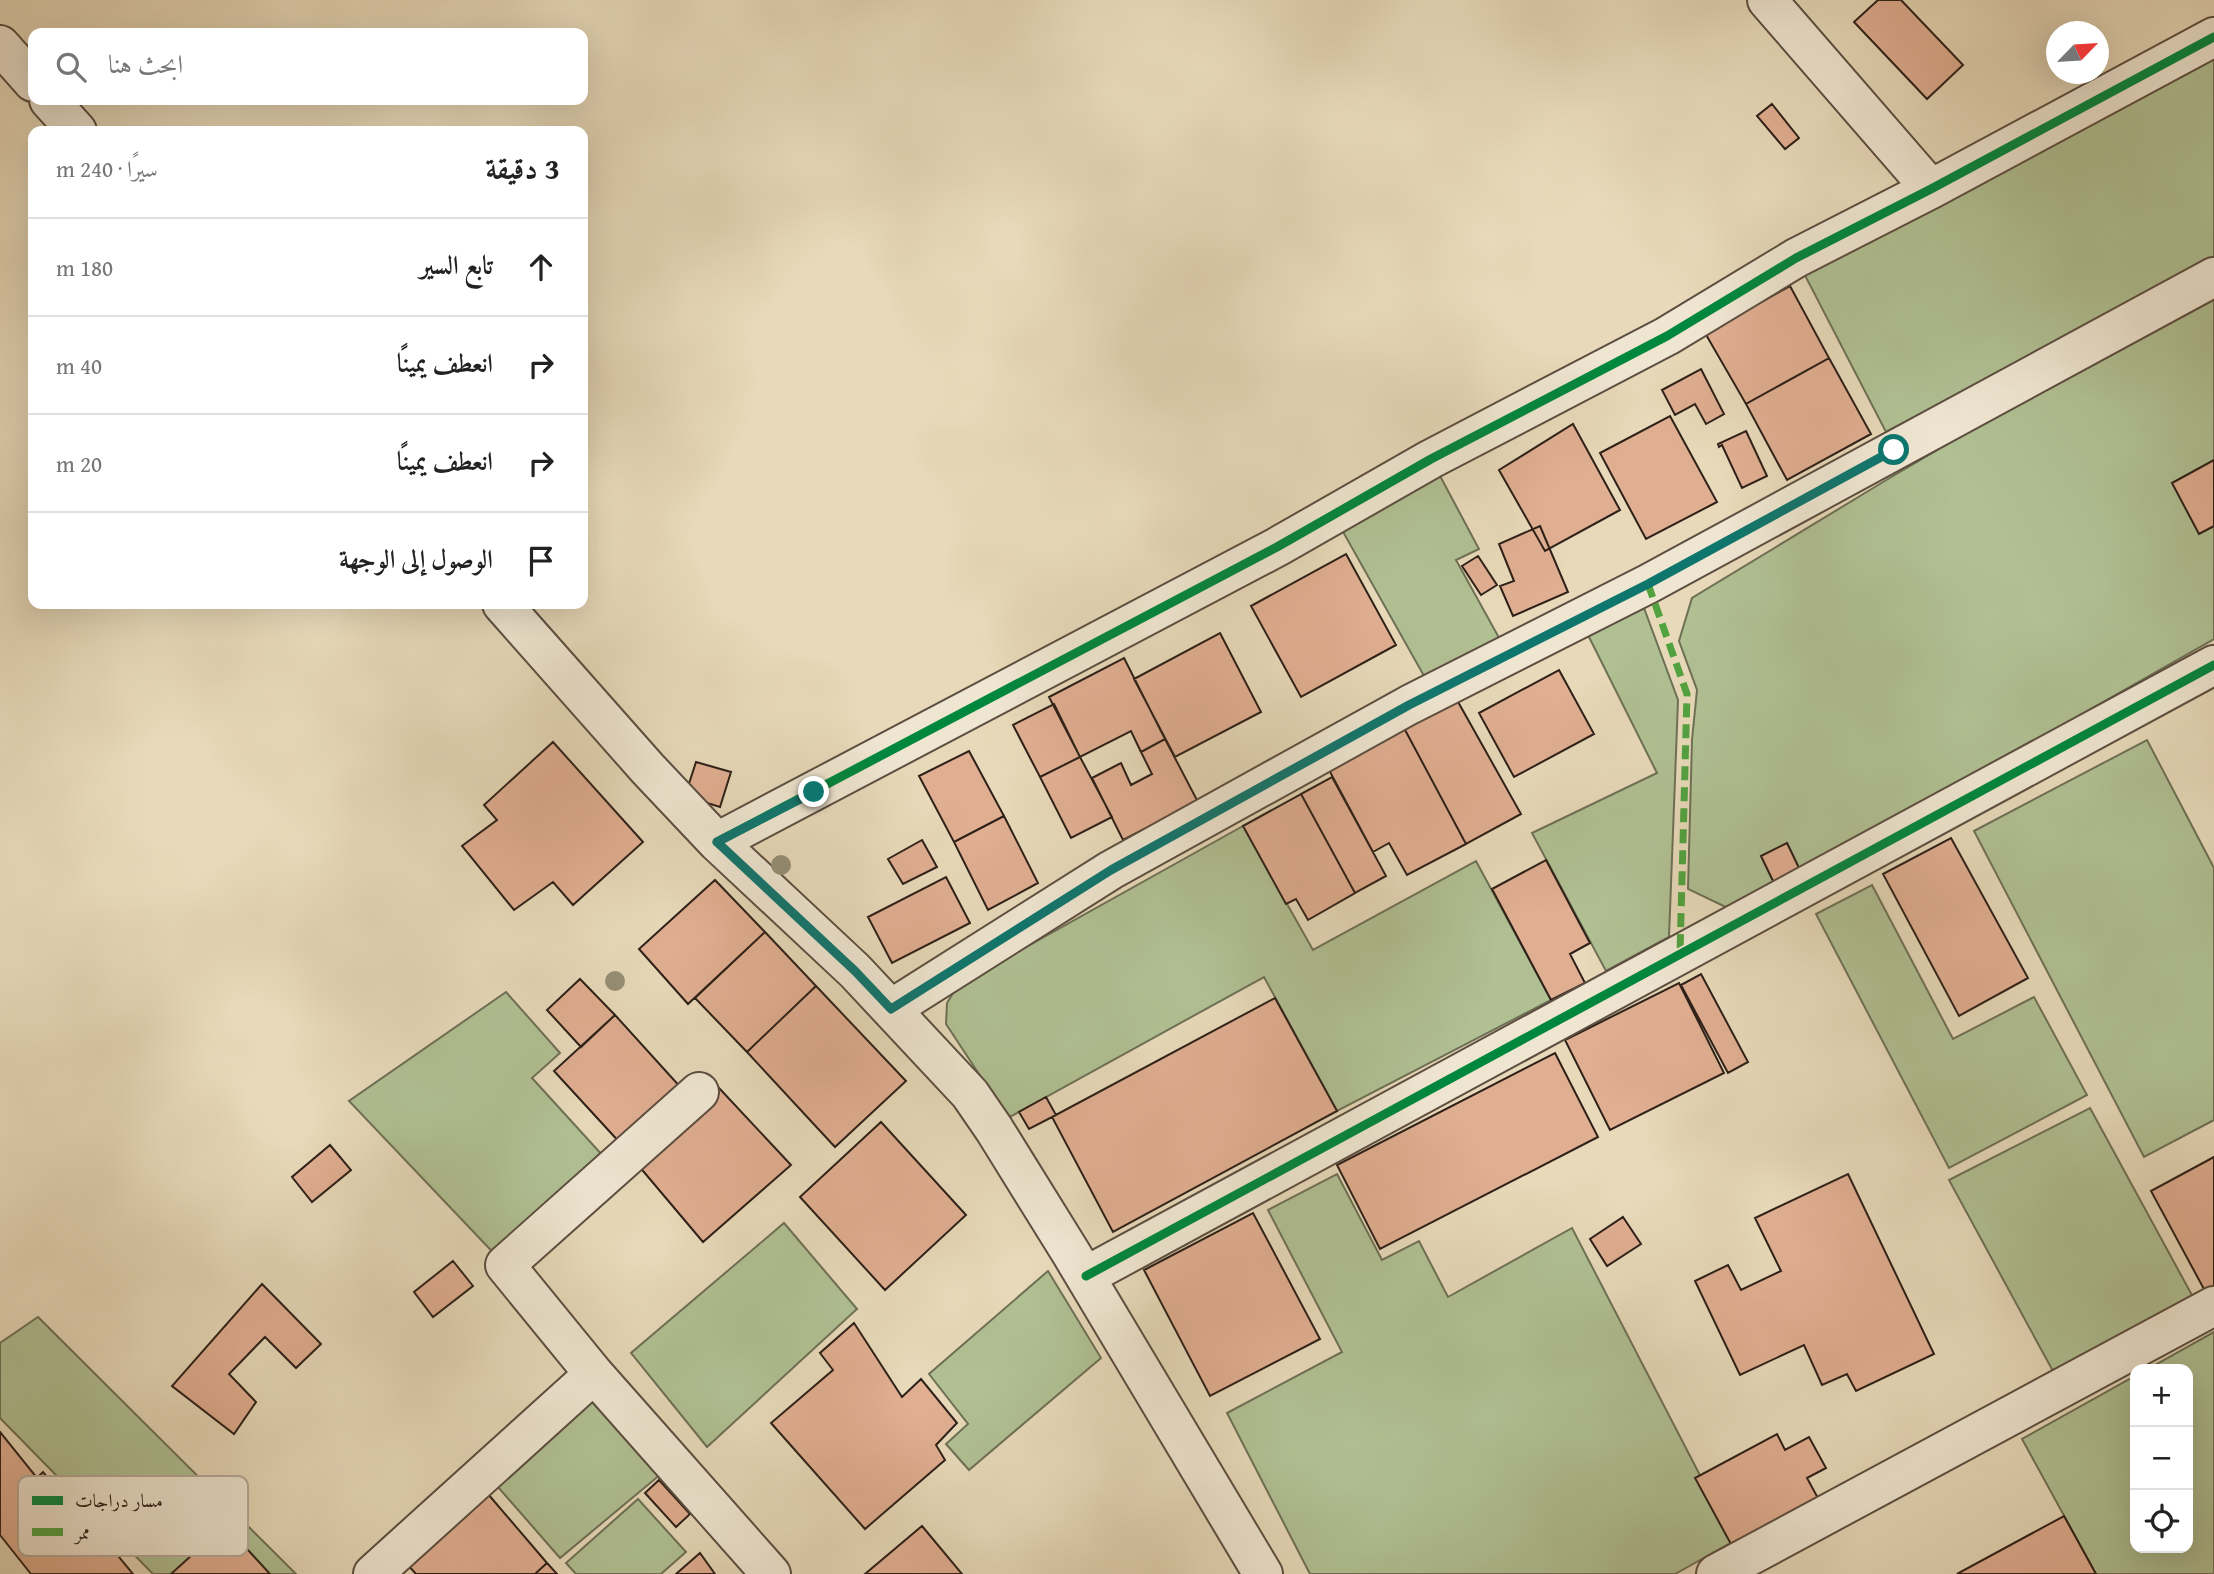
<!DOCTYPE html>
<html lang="ar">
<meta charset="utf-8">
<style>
body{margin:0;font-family:"Gentium Book Plus",Amiri,serif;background:#f6f6f6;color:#222;direction:rtl}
.controls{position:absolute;right:21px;bottom:21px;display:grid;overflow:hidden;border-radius:14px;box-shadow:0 7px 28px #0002}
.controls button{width:63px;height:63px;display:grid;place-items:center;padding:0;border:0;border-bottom:2px solid #e0e0e0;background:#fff;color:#222;font:35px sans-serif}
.compass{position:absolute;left:2046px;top:21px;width:63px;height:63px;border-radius:50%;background:#fff;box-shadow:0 7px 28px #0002;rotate:65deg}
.stop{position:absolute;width:21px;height:21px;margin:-16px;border:5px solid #0f766e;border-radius:50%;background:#fff}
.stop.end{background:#0f766e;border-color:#fff;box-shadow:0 2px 7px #0008}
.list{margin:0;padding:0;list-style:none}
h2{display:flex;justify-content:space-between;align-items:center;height:91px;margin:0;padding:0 28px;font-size:30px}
h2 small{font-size:23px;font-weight:400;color:#767676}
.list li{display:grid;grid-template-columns:46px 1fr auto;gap:21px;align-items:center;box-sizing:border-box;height:98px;padding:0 28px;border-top:2px solid #e0e0e0}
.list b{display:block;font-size:26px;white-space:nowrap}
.list em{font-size:23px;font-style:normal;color:#767676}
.icon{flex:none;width:38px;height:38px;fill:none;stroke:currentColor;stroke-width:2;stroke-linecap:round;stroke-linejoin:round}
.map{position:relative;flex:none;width:2214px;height:1574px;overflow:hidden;direction:ltr}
.search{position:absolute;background:#fff;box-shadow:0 7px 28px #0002;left:28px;top:28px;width:560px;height:77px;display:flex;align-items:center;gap:18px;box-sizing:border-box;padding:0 24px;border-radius:14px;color:#767676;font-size:26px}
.panel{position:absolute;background:#fff;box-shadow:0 7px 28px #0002;left:28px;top:126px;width:560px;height:483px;border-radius:14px;direction:rtl}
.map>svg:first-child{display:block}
.green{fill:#b0c093;stroke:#6e7056;stroke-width:2}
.building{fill:#e0ae91;stroke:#2d2018;stroke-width:2}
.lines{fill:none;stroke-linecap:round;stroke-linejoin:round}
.minor-casing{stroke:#5c4e40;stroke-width:42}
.minor{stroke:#efe6d2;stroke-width:38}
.quiet{stroke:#52a240;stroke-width:7;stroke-dasharray:14 7;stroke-linecap:butt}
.cycleway-casing{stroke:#efe6d2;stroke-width:13}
.cycleway{stroke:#00873e;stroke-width:9}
.tree{fill:#968e75}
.route{stroke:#0f766e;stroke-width:9}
.key{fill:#efe6d2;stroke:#b5ab9a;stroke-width:2}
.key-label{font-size:19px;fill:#2d2018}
</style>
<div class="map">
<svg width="2214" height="1574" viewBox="0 0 2214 1574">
<rect width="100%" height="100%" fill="#e7d9b9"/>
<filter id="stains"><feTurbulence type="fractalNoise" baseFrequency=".00286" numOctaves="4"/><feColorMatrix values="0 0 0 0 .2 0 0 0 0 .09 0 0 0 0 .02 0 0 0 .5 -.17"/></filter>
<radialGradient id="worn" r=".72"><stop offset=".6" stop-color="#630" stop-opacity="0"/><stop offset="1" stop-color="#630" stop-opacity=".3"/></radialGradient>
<path class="green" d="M2214 51V259L1886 432 1796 258Z
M2214 287V460L2173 483 2199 534 2214 526V639L1959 784 1800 870 1787 843 1761 856 1774 883 1730 909 1688 889 1692 740 1697 690 1679 641 1692 598 1888 479Z
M1431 459 1479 549 1456 560 1508 654 1433 692 1333 514Z
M1644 608 1678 700 1669 937 1606 971 1532 833 1657 773 1588 635Z
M2147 740 2214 868V1120L2144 1157 1974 831Z
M1243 826 1313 950 1476 861 1551 1000 1337 1111 1264 977 1008 1118 946 1024 947 1003 958 985Z
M1872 885 1953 1039 2034 997 2087 1095 1949 1168 1816 914Z
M506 992 560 1053 532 1078 614 1168 505 1265 349 1101Z
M2090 1108 2193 1297 2054 1373 1949 1180Z
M1337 1174 1382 1260 1419 1241 1448 1297 1572 1228 1734 1541 1675 1574H1310L1227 1413 1342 1352 1268 1210Z
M784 1223 857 1309 707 1447 631 1353Z
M1048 1271 1101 1358 969 1470 946 1444 968 1424 929 1374Z
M38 1317 296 1574H153L0 1418V1343Z
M2214 1332V1574H2096L2022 1439 2135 1376V1548H2188V1369H2148Z
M594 1374 673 1464 560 1558 485 1472Z
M638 1499 686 1552 661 1574H576L566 1563Z"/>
<path class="building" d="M1878 0H1901L1963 65 1927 99 1854 22Z
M1772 104 1799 138 1785 149 1757 116Z
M1790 286 1829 358 1746 404 1705 333Z
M1829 358 1871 434 1787 480 1746 404Z
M1701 369 1724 414 1706 424 1695 404 1675 415 1662 390Z
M1670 416 1717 502 1646 539 1600 453Z
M1573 424 1620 510 1545 551 1499 470Z
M1746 431 1767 476 1742 488 1722 445 1719 447 1718 444Z
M2214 460V526L2199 534 2172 483Z
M1540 526 1568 592 1513 616 1500 586 1514 581 1499 544Z
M1346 554 1396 645 1301 697 1251 606Z
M1478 556 1497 585 1481 595 1462 566Z
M1220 633 1261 712 1175 757 1134 679Z
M1124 658 1165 739 1141 752 1131 731 1080 757 1049 697Z
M1559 670 1594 734 1514 777 1479 713Z
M1457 700 1521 814 1466 844 1404 728Z
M1054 704 1080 757 1040 777 1013 725Z
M1404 728 1466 844 1407 875 1389 843 1373 852 1329 770Z
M1165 739 1198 802 1123 840 1092 778 1121 763 1131 785 1152 774 1141 752Z
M553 742 643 842 573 905 553 882 514 910 462 846 497 820 484 805Z
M969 751 1004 816 954 842 919 776Z
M1080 757 1112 817 1071 838 1040 777Z
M696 762 731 772 720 807 685 796Z
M1332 777 1386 876 1355 893 1301 794Z
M1301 794 1355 893 1308 920 1296 899 1286 904 1243 826Z
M1004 816 1038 883 988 910 954 842Z
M1951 838 2028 978 1959 1016 1883 874Z
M922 840 937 867 903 884 888 859Z
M1787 843 1800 870 1774 883 1761 856Z
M1546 860 1590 943 1570 954 1585 983 1551 1000 1492 889Z
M946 877 970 923 892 963 868 917Z
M715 880 765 932 688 1004 639 949Z
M765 932 816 986 747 1052 695 998Z
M1701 974 1748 1062 1728 1073 1681 985Z
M580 979 615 1015 581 1047 547 1010Z
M1679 983 1724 1073 1610 1130 1565 1040Z
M816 986 906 1081 835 1147 747 1052Z
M1275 998 1337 1111 1113 1232 1052 1117Z
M615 1015 683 1090 622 1145 554 1071Z
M1555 1053 1598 1137 1380 1249 1337 1165Z
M719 1088 791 1165 703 1242 638 1165Z
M1046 1097 1056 1115 1029 1129 1019 1112Z
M881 1122 966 1215 885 1290 800 1197Z
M330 1145 351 1170 312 1202 292 1177Z
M2214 1157V1287L2205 1291 2151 1191Z
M1848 1174 1934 1354 1856 1391 1847 1374 1822 1385 1804 1345 1740 1375 1695 1281 1728 1265 1741 1290 1781 1271 1755 1218Z
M1253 1213 1320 1339 1210 1396 1144 1270Z
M1623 1217 1641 1244 1607 1266 1590 1239Z
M453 1261 473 1286 433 1317 414 1292Z
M262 1284 321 1344 296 1368 265 1337 229 1374 256 1402 234 1434 172 1386Z
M854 1323 902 1397 921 1379 957 1423 936 1445 945 1460 865 1529 771 1423 833 1370 820 1353Z
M0 1432 37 1478 43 1472 92 1532 96 1529 133 1574H31L0 1535Z
M1777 1434 1785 1450 1809 1437 1826 1468 1807 1478 1819 1500 1732 1546 1695 1478Z
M659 1480 690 1514 676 1527 645 1493Z
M488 1494 547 1563 535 1574H416L407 1564Z
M2064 1516 2096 1574H1957Z
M225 1525 270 1574H171Z
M922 1526 962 1574H865Z
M700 1553 715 1574H676Z
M547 1563 557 1574H535Z"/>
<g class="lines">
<g class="minor-casing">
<path id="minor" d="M1767 0 1931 189
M0 45 33 82
M49 100 77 131
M502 604 648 769 717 842 855 971 970 1094 994 1129 1071 1253 1263 1574
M717 842 1277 547 1431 459 1667 336 1796 258 1931 189 2214 37
M891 1009 1111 870 1409 705 1648 584 2214 277
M1086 1276 2214 665
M594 1374 505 1265 699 1092
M373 1574 594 1374 771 1574
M1716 1574 2214 1306"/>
</g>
<use href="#minor" class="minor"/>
<path class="quiet" d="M1648 584 1687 694 1680 954"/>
<g class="cycleway-casing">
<path id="cycleway" d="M717 842 1277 547 1431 459 1667 336 1796 258 1931 189 2214 37
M1086 1276 2214 665"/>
</g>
<use href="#cycleway" class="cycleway"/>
</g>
<g class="tree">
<circle cx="781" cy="865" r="10"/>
<circle cx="615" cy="981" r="10"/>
</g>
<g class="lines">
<path class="route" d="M814 792 717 842 855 971 891 1009 1111 870 1409 705 1648 584 1894 450"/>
</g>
<rect x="18" y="1476" width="230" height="80" rx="10" class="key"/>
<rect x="32" y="1496" width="31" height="9" fill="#00873e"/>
<rect x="32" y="1528" width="31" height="8" fill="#52a240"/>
<g class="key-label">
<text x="75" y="1507">مسار دراجات</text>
<text x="75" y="1539">ممر</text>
</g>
<rect width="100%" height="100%" filter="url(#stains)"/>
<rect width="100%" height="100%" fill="url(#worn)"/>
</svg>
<div class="controls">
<button>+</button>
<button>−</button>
<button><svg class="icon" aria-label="locate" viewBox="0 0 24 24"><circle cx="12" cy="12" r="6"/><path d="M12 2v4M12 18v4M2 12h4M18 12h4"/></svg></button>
</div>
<svg class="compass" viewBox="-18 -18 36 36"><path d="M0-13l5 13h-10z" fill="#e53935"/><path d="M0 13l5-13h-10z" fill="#767676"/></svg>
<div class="stop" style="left:1894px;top:450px"></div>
<div class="stop end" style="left:814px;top:792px"></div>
<div class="search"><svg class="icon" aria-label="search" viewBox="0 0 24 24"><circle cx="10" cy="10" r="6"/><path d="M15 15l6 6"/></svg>ابحث هنا</div>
<section class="panel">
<h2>3 دقيقة<small>سيرًا · 240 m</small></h2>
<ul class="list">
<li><svg class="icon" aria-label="ahead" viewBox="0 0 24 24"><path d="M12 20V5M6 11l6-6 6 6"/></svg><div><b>تابع السير</b></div><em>180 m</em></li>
<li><svg class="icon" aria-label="right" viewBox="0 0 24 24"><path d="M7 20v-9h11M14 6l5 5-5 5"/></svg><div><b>انعطف يمينًا</b></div><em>40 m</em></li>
<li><svg class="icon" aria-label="right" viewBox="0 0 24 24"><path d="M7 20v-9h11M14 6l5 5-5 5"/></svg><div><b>انعطف يمينًا</b></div><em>20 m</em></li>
<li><svg class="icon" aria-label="arrive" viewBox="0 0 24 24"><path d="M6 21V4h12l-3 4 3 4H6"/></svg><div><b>الوصول إلى الوجهة</b></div></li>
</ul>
</section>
</div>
